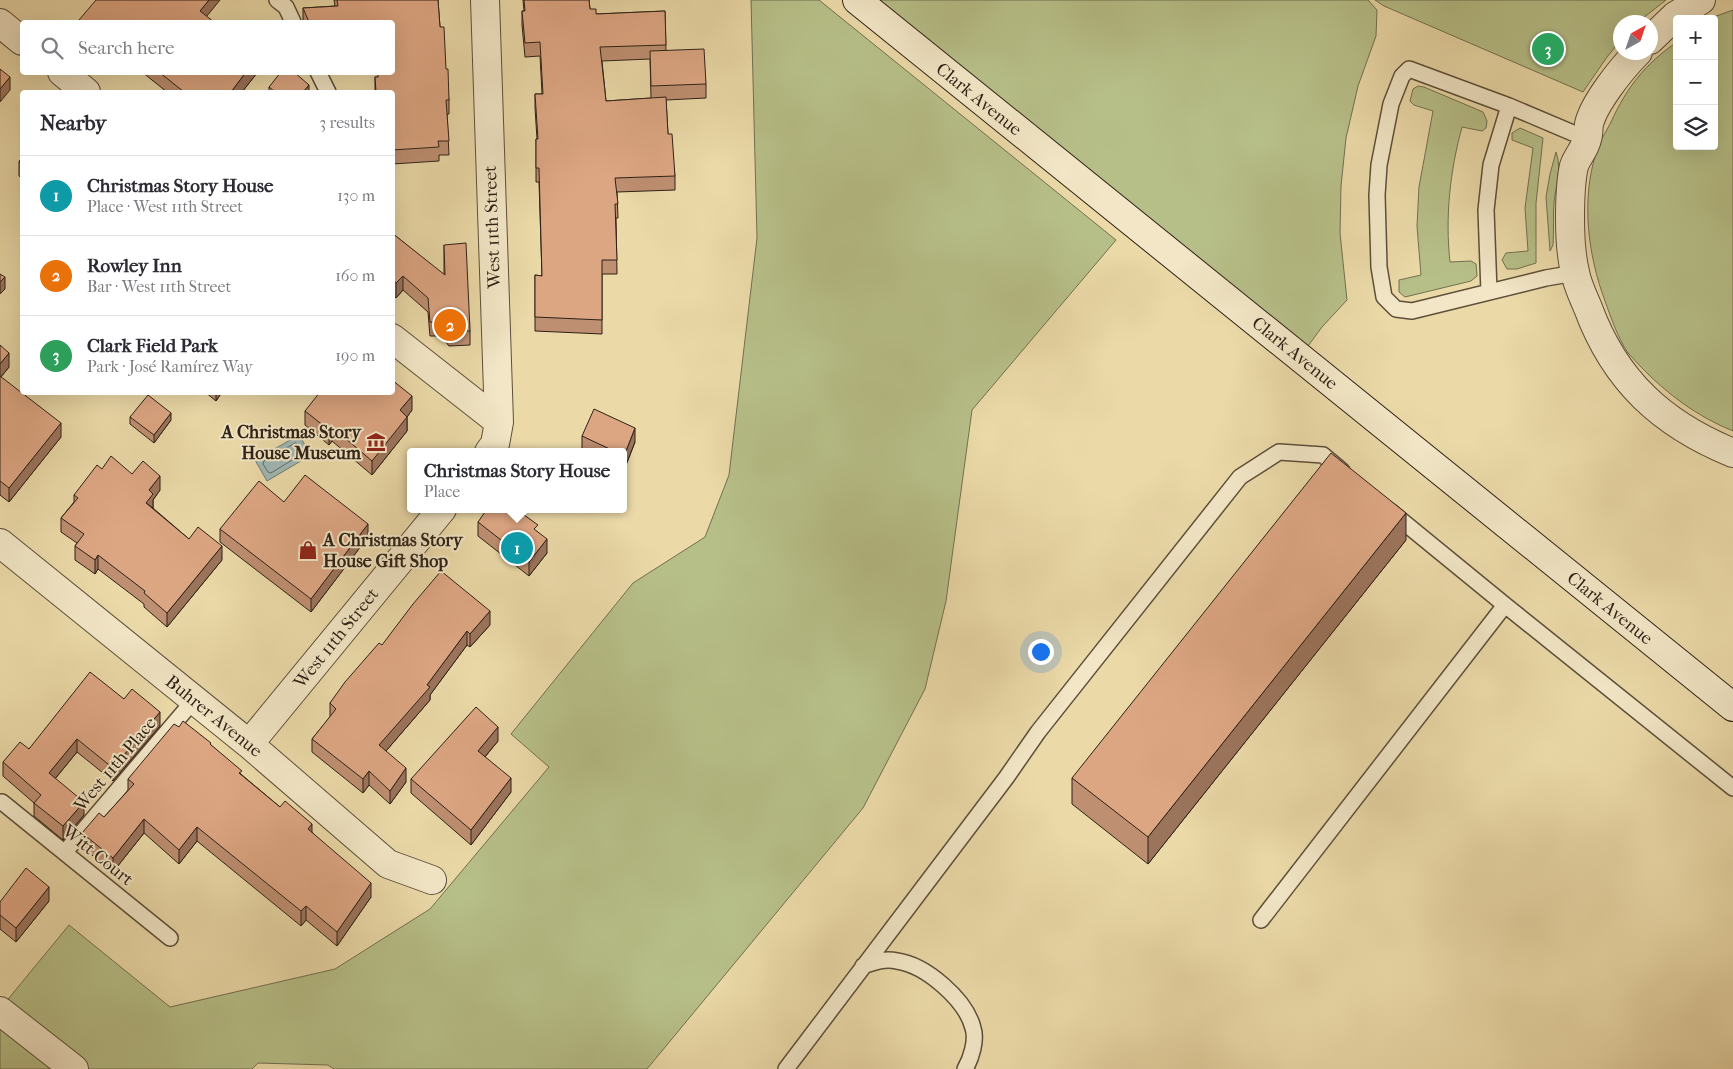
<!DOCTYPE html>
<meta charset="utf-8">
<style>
body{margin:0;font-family:"IM FELL French Canon",serif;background:#f2f2f3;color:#2b2b33}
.controls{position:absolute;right:15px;top:15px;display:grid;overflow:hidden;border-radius:5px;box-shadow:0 5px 20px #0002}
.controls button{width:45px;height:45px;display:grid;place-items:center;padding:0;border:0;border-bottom:1px solid #e1e1e2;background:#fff;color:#2b2b33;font:25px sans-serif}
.compass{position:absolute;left:1613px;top:15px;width:45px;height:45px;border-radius:50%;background:#fff;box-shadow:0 5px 20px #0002;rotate:40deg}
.you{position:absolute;left:1040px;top:651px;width:18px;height:18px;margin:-12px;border:4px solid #fff;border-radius:50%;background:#1a73e8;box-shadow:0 0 0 8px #1a73e833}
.badge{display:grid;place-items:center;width:32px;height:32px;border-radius:50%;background:#8f2418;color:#fff;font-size:16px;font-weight:700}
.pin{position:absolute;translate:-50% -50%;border:2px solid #fff;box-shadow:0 1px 5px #0006}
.popup{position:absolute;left:407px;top:448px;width:220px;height:65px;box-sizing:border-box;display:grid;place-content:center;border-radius:5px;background:#fff;filter:drop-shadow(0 1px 4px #0005);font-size:16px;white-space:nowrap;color:#7c7c81}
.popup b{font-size:19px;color:#2b2b33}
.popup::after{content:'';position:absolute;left:50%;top:100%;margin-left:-10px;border:10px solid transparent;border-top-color:#fff}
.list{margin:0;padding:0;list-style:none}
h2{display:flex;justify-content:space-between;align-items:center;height:65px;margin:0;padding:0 20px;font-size:21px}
h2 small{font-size:16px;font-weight:400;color:#7c7c81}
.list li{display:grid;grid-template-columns:32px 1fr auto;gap:15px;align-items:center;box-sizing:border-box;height:80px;padding:0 20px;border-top:1px solid #e1e1e2}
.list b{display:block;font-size:19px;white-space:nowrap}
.list p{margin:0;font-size:16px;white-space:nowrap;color:#7c7c81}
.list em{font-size:16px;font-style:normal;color:#7c7c81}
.icon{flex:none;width:28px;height:28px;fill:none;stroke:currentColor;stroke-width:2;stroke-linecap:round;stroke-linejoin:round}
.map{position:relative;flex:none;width:1733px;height:1069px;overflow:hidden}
.search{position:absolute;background:#fff;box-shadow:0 5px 20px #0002;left:20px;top:20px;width:375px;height:55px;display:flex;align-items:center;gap:12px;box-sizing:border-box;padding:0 18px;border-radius:5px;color:#7c7c81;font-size:19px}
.panel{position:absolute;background:#fff;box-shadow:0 5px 20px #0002;left:20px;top:90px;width:375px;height:305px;border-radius:5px}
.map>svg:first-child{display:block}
.green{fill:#b7bf88;stroke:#72704f}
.water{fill:#9eb7b4;stroke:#717b75}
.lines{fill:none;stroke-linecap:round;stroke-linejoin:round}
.shore{stroke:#666c65;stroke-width:1}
.lane-casing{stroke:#5d4f3a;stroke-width:18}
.street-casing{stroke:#5d4f3a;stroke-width:30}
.secondary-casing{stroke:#2e2116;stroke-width:30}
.lane{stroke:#f2e6c6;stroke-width:15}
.street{stroke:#f2e6c6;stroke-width:28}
.secondary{stroke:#f2e6c6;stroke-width:28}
.wall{fill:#be8f71;stroke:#2e2116;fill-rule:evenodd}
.shaded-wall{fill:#9b745c;stroke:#2e2116}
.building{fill:#dda683;stroke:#2e2116}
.labels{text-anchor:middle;stroke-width:4;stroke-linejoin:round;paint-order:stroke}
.street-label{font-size:18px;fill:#2e2116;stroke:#f2e6c6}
.poi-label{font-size:18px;font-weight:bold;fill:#2e2116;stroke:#f2e6c6;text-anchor:end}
</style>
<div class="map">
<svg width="1733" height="1069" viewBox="0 0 1733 1069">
<rect width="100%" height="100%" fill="#ebd9a8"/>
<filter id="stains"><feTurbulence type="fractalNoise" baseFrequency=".004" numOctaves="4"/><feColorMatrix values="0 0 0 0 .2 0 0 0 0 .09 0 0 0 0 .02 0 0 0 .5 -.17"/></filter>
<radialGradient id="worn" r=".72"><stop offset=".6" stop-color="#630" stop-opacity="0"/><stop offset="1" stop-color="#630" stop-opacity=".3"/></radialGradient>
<path class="green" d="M751 0H819L1116 240 972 410 946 601 925 689 863 808 647 1069H334L328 1065 258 1063 252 1069H0V1009L69 925 170 1007 335 969 430 909 549 767 511 734 633 583 705 537 729 475 757 238Z
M857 0H1368L1377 10 1376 36 1358 86 1346 138 1341 186 1340 233 1347 300 1322 327 1300 357Z
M1375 0H1666L1638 22H1620V41L1607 57 1583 92 1384 6Z
M1733 10V431C1698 417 1667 394 1641 367 1637 362 1632 358 1628 353 1618 338 1611 318 1605 301 1588 255 1581 201 1596 153 1599 142 1606 132 1611 122 1627 87 1645 64 1677 42V146H1714V19H1708Z
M1418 86 1424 87 1483 112 1487 121 1486 128 1482 131 1462 127C1450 171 1445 217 1450 262L1471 261 1476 264 1477 276 1471 281 1405 297 1399 292V280L1421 275 1417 226 1419 187 1433 111 1414 105 1410 101 1413 89Z
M1520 128 1543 138 1536 203V263L1517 269H1507L1502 260 1506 253 1528 251 1525 208 1533 148 1512 140V133Z
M1556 152C1562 168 1556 185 1554 202 1553 217 1554 231 1553 245L1550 251 1546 197 1550 174Z"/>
<path class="water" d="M299 435 311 455 267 481 255 460Z"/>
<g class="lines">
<path class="shore" d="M296 443 302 451V454L271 473 268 472 263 464 264 461Z"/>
<g class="lane-casing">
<path id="lane" d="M277 0 286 7 293 22
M318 72 328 92
M1575 273 1546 278 1412 311 1396 309 1384 297 1379 267 1377 195 1379 165 1391 104 1402 76 1409 69 1509 106 1587 139
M1489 292 1486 210 1491 165 1509 106
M1390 511 1505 605
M2 802 170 938
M65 852 194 700
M1261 920 1505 605 1733 788
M863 966C874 962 885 958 897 961 926 965 966 1000 973 1028 977 1040 971 1059 965 1069
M786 1069 1006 778 1038 732 1240 477 1279 452 1323 455 1342 471"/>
</g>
<g class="street-casing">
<path id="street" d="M485 0 499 422 495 444 489 452
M0 23 22 41
M1650 40 1675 16 1701 0
M1638 52C1622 68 1594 103 1589 124 1588 129 1589 134 1587 139 1585 149 1577 157 1574 166 1570 183 1570 202 1570 219 1570 237 1571 255 1575 272 1577 284 1583 296 1588 308 1615 381 1662 424 1733 453
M62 72 86 92
M392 338 499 422
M0 543 249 744 388 864 432 880
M249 744 442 509
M0 1011 74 1069"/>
</g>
<g class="secondary-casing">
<path id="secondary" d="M857 0 1733 707"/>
</g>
<use href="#lane" class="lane"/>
<use href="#street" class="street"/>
<use href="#secondary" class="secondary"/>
</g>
<path class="wall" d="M334 0H438L440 27 449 100V114H447L449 155H439V161L392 164V92H375V77H378L392 72V22H303V8L335 6Z
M523 0H589L590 9 596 14 665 11 666 51 706 84V98L666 100 668 134 675 176V190L617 192 618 218H616L617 274H602V334L535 331V275L542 276 539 182H536V139H537L535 108V94H542L540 56 525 57 522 25V11H524ZM650 59 651 98 606 101 602 61Z
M142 72H257V73L242 92H167Z
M269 87 309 92H269Z
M22 157V178L19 176V162Z
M392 233 444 275V245L470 331V345L449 346 441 336H430L428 312 403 290 396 298 392 295Z
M0 345 9 367 1 377 61 437 9 502 0 495Z
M205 392H222L216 401Z
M412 410 407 417V431L372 475 332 441 329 445 305 425V411Z
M130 417 171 420 154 443 130 424Z
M582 436 635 442 624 470 623 452H586L582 450Z
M132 474 160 490 153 500V508L189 539 222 560 167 627 144 607V604L98 569 95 574 75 560V546L77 543 61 532V518L74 502V495Z
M284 502 368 537 311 612 220 542V529Z
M478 522 538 532 547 553 529 576 478 536Z
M1406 540 1148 864 1072 804V778Z
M490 625 470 647 467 645 430 695V700L386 751 406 782 390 804 369 785 363 793 312 752V739L330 717V703L382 645Z
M124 699 160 726 113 781 77 752 55 779 84 815 63 840 34 816V803L3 776V762Z
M179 727 211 745 242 775 280 807 312 832 371 897 337 946 306 920 301 926 197 841 179 864 144 833 113 872 82 847V833L104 817 128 791V779Z
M498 741 485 757 511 792 471 845 411 793V779Z
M49 901 16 942 0 929V902Z"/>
<path class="shaded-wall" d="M209 0H220L202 22 200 11Z
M246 72H257V73L242 92H231Z
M10 77V90L0 102V89Z
M309 85V92H303Z
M403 276V290L396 298V283Z
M5 277V289L0 294V282Z
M9 353V367L0 378V364Z
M216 392H222L216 401Z
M412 396V410L407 417V431L372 475V461L400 410Z
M171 413V420L154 443V435Z
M61 423V437L9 502V488Z
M332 427V441L329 445V430Z
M635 428V442L624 470V456Z
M160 476V490L153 500V508L146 503 149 490Z
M1406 513V540L1148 864V837Z
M368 524V537L311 612V599Z
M547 539V553L529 576V562Z
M222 546V560L167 627V613Z
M98 555V569L95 574V560Z
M490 611V625L470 647V634Z
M467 631V645L430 695V700L379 759V745L427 685Z
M160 712V726L113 781V768Z
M498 727V741L478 765V751Z
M77 739V752L49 786V773Z
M406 768V782L390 804V791Z
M369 771V785L363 793V779Z
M511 778V792L471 845V830Z
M84 802V815L63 840V826Z
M144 819V833L113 872V858Z
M312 824V838L308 829Z
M197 827V841L179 864V850Z
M371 883V897L337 946V932Z
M49 887V901L16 942V928Z
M306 906V920L301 926V911Z"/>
<path class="building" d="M96 0H209L200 11 214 22H82L79 20Z
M337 0H438L440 27H444L446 69H448L449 100H446L449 141H438L439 147 392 150V92H376L375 77H378V72H392V22H309L303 8 338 6Z
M524 0H589L590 9H596V14L665 11 666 45 600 47 606 101 666 97 668 134H672L675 176 615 178 618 204H615L617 260H602V320L535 317V275L542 276 539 168H536V139H538L535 94H543L540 42 525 43 522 11H525Z
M704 49 706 84 651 86 650 51Z
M0 69 10 77 0 89Z
M159 72H246L231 92H184Z
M281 72H294L309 85 303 92H275L269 87Z
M22 157V164L19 162Z
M392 233 445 275 444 245 466 243 470 331 449 332 441 322H430L428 298 403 276 396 283 392 281Z
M0 274 5 277 0 282Z
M0 345 9 353 0 364Z
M0 376 61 423 9 488 0 481Z
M392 380 412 396 400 410 407 417 372 461 332 427 329 430 305 411 320 392H392Z
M148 395 171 413 154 435 130 417Z
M594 409 635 428 624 456 623 452H616L582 436Z
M1331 453 1406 513 1148 837 1072 778Z
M111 456 132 474 143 461 160 476 149 490 153 494 146 503 189 539 198 527 222 546 167 613 144 593 145 591 98 555 95 560 75 546 84 534 61 518 78 498 74 495 97 465 102 469Z
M305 475 368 524 311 599 220 529 259 481 284 502Z
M487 509H509L517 516 520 512 538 525 534 529 547 539 529 562 478 522Z
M441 571 490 611 470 634 467 631 427 685 430 687 379 745 406 768 390 791 369 771 363 779 312 739 336 709 330 703 345 682 379 643 382 645 413 604Z
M90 672 124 699 132 689 160 712 113 768 77 739 49 773 84 802 63 826 34 803 41 795 3 762 20 742 29 749Z
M476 707 498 727 478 751 511 778 471 830 411 779Z
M183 721 211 743 210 744 242 771 239 773 280 807 285 801 312 824 308 829 371 883 337 932 306 906 301 911 197 827 179 850 144 819 113 858 82 833 99 813 104 817 134 784 128 779 174 724 179 727Z
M26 868 49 887 16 928 0 915V902Z"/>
<defs>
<g id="museum-bare" transform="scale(1.5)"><path d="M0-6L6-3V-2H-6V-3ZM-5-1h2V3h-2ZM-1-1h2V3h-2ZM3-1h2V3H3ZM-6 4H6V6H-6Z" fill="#8f2418" stroke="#f2e6c6" stroke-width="2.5" paint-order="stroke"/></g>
<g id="shop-bare" transform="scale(1.5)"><path d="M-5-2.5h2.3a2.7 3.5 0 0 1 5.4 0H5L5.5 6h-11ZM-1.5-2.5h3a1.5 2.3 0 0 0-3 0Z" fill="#8f2418" stroke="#f2e6c6" stroke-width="2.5" paint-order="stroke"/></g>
</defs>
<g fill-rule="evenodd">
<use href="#museum-bare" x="376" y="442"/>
<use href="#shop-bare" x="308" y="550"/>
</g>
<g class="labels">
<g class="street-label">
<text transform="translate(979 99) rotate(39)" y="6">Clark Avenue</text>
<text transform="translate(492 227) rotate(-92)" y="6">West 11th Street</text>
<text transform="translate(1295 353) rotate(39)" y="6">Clark Avenue</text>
<text transform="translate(1610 608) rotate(39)" y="6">Clark Avenue</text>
<text transform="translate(336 638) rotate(-51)" y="6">West 11th Street</text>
<text transform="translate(214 716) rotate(39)" y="6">Buhrer Avenue</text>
<text transform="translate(115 764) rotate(-50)" y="6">West 11th Place</text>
<text transform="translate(98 855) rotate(39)" y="6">Witt Court</text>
</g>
<g class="poi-label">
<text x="361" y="438">A Christmas Story<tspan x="361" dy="21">House Museum</tspan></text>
<text x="323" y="546" text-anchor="start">A Christmas Story<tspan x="323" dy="21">House Gift Shop</tspan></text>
</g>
</g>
<rect width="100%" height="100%" filter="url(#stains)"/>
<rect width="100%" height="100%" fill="url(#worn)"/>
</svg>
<div class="controls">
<button>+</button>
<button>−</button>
<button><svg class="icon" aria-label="layers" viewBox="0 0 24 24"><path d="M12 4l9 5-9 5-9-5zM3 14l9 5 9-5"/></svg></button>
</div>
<svg class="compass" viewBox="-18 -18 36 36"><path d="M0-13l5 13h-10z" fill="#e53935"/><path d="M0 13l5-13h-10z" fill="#7c7c81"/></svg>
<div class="you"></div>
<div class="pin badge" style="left:517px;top:548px;background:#0f9aa8">1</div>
<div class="popup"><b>Christmas Story House</b>Place</div>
<div class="pin badge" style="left:450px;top:325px;background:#e8710a">2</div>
<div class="pin badge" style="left:1548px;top:49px;background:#2e9e5b">3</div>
<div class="search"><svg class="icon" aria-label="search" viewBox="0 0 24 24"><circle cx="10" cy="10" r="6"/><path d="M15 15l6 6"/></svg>Search here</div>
<section class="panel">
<h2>Nearby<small>3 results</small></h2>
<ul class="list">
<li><span class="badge" style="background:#0f9aa8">1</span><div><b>Christmas Story House</b><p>Place · West 11th Street</p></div><em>130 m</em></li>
<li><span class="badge" style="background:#e8710a">2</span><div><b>Rowley Inn</b><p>Bar · West 11th Street</p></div><em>160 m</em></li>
<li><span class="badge" style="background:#2e9e5b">3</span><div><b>Clark Field Park</b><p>Park · José Ramírez Way</p></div><em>190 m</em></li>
</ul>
</section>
</div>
